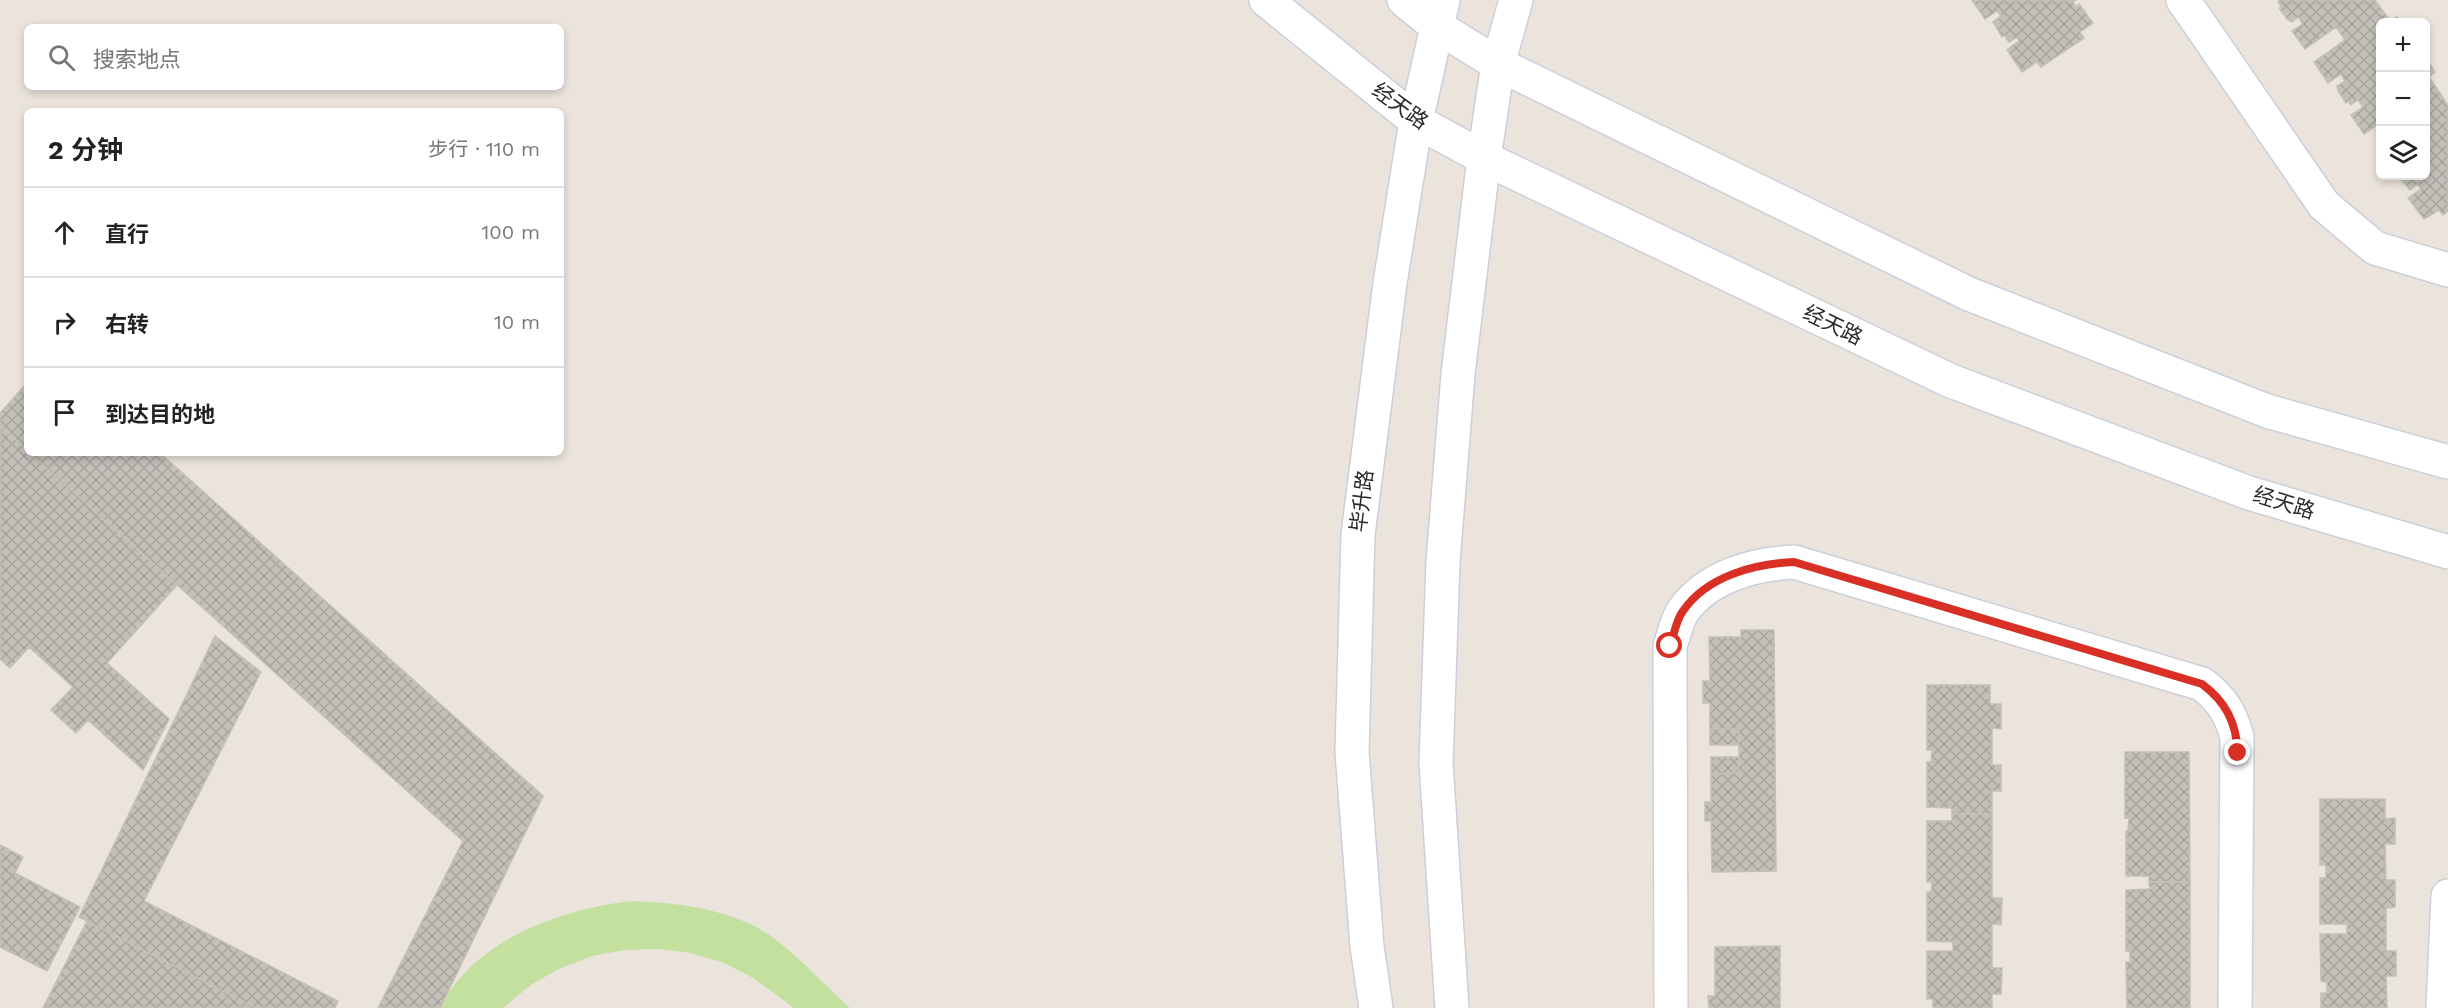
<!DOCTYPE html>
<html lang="zh">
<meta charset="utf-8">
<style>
body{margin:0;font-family:"Work Sans","Noto Sans SC",sans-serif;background:#f2f2f2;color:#222}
.controls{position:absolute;right:18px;top:18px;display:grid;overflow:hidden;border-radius:9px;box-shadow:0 3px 9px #0003}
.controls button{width:54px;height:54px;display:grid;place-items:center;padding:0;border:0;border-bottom:2px solid #e0e0e0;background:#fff;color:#222;font:30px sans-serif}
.stop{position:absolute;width:18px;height:18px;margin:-14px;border:4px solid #d93025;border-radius:50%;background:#fff}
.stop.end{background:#d93025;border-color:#fff;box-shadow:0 2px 6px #0008}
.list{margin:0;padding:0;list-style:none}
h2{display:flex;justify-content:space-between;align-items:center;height:78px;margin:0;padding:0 24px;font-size:26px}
h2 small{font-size:20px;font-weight:400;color:#767676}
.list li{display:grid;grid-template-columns:39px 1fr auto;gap:18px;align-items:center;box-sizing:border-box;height:90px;padding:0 24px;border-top:2px solid #e0e0e0}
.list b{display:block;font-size:22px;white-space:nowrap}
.list em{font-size:20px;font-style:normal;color:#767676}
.icon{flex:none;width:33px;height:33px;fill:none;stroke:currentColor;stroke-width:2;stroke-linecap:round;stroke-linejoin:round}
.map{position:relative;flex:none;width:2448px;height:1008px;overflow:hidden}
.search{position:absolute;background:#fff;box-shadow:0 3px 9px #0003;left:24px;top:24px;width:540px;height:66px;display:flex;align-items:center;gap:15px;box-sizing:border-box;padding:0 21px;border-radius:9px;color:#767676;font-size:22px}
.panel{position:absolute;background:#fff;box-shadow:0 3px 9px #0003;left:24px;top:108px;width:540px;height:348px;border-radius:9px}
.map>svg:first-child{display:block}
.pitch{fill:#c4e09e}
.building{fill:url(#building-cross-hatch);stroke:#c5c0b7;stroke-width:1.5}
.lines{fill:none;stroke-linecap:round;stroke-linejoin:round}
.minor-casing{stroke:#cccfd9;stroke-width:36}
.tertiary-casing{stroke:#cccfd9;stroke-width:36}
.secondary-casing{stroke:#cccfd9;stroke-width:36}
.minor{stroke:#fff;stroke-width:33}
.tertiary{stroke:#fff;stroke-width:33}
.secondary{stroke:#fff;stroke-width:33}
.route{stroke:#d93025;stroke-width:8}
.labels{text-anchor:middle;stroke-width:4.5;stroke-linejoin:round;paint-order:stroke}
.street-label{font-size:21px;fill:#2a2a2a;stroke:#fff}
</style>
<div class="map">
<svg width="2448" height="1008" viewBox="0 0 2448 1008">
<defs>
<pattern id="building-cross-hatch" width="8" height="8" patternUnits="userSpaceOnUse" patternTransform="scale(1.5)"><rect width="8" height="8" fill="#c3bfb9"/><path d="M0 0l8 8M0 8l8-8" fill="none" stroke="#a8a49f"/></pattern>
</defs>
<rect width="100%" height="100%" fill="#eae4dd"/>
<path class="pitch" d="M632 901C679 903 732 909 771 936 799 956 824 985 850 1008H794L753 978 724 963 691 953 658 949 625 950 592 956 561 968 532 984 503 1008H440C474 939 562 909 632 901Z"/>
<path class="building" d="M1972 0H2076L2073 2 2076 7 2079 4 2093 23 2080 32 2084 38 2041 67 2037 62 2022 72 2007 50 2019 41 2017 37 2009 42 2004 35 2002 37 1993 22 2001 16 1997 11 1985 19Z
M2280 0H2375L2390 21 2397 17 2401 22H2380V123L2364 134 2351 115 2363 107 2358 100 2351 105 2348 101 2346 103 2338 91 2337 86 2345 81 2341 74 2328 83 2314 62 2345 40 2336 27 2305 49 2292 31 2303 24 2298 17 2292 22 2287 19 2279 8 2282 7 2278 2Z
M2426 58 2435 72 2429 77 2448 105V211L2443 215 2439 210 2424 219 2408 198 2421 189 2418 184 2410 190 2398 176H2426Z
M27 383V450L0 426V413Z
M0 426 177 585 107 663 169 719 143 770 88 720 76 733 51 710 73 687 29 647 10 668 0 659Z
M30 453H160L543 796 440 1008H378L463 841Z
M1741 630H1774L1776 871 1712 872 1711 821H1705V802H1711V774L1739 773V729H1710V703H1703V681H1710L1709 637H1741Z
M215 636 261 672 144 901 338 1001 335 1008H256L79 917Z
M1927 685H1990V704H2001V729L1992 728V765H2001V791H1992V814H1952V808L1927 807V762H1931L1932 750H1927Z
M1710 729H1739V745H1710Z
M2125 752H2189L2190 882H2149V876H2126V831H2128L2129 817 2125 818Z
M1711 757H1739V773L1711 774Z
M2320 799H2385V819L2395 818V844H2385L2386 880H2395V907L2386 908V951H2396V976H2386L2387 1008H2321V993H2327V982L2321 981 2320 934H2347V924H2320V878H2326V865H2320Z
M1952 814H1992V898H2002L2001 925 1992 924V968H2002L2001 994H1992V1008H1933V999H1927V951H1953V942L1927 941V892H1931L1932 882H1927V821H1952Z
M0 845 23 857 15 873 80 907 47 971 0 947Z
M2149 882H2190V1008H2127L2126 962H2130V951H2126V890L2150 889Z
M87 921 256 1008H43Z
M1780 946V1008H1709L1708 996H1715V947Z"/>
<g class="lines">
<g class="minor-casing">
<path id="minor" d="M2183 0 2324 205 2375 248 2448 270
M1671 1008 1670 646C1674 635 1677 620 1683 611 1708 576 1754 564 1794 562L2202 684C2221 698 2231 714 2237 737L2235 1008
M2443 1008 2448 896"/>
</g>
<g class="tertiary-casing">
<path id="tertiary" d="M1376 1008 1367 946 1352 752 1358 535 1390 283 1416 121 1443 0
M1452 1008 1436 763 1443 562 1458 374 1484 158 1498 64 1516 0"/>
</g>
<g class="secondary-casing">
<path id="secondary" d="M1266 0 1416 121 1484 158 1951 381 2249 493 2448 552
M1404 0 1436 26 1498 64 1969 294 2267 411 2448 462"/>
</g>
<use href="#minor" class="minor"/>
<use href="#tertiary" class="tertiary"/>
<use href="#secondary" class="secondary"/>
</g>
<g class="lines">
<path class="route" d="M1670 646C1674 635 1676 620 1683 611 1707 576 1754 564 1794 562L2202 684C2226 702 2236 722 2238 753"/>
</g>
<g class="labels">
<g class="street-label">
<text transform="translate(1400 106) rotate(36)" y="7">经天路</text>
<text transform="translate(1833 325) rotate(26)" y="7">经天路</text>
<text transform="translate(1362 501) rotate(-83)" y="7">毕升路</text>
<text transform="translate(2284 503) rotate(17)" y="7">经天路</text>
</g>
</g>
</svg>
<div class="controls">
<button>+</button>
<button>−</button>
<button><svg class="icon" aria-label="layers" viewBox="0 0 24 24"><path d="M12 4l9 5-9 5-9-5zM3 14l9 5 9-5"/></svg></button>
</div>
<div class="stop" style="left:1670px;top:646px"></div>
<div class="stop end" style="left:2238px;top:753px"></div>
<div class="search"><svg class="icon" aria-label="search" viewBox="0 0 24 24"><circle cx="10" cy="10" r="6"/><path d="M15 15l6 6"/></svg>搜索地点</div>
<section class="panel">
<h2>2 分钟<small>步行 · 110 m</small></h2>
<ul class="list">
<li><svg class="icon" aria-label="ahead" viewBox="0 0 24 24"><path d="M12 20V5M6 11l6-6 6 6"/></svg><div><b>直行</b></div><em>100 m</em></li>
<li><svg class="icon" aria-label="right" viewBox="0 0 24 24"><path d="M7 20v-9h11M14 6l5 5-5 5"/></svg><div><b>右转</b></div><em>10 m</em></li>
<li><svg class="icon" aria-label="arrive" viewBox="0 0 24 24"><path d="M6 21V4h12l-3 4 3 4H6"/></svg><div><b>到达目的地</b></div></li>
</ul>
</section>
</div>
